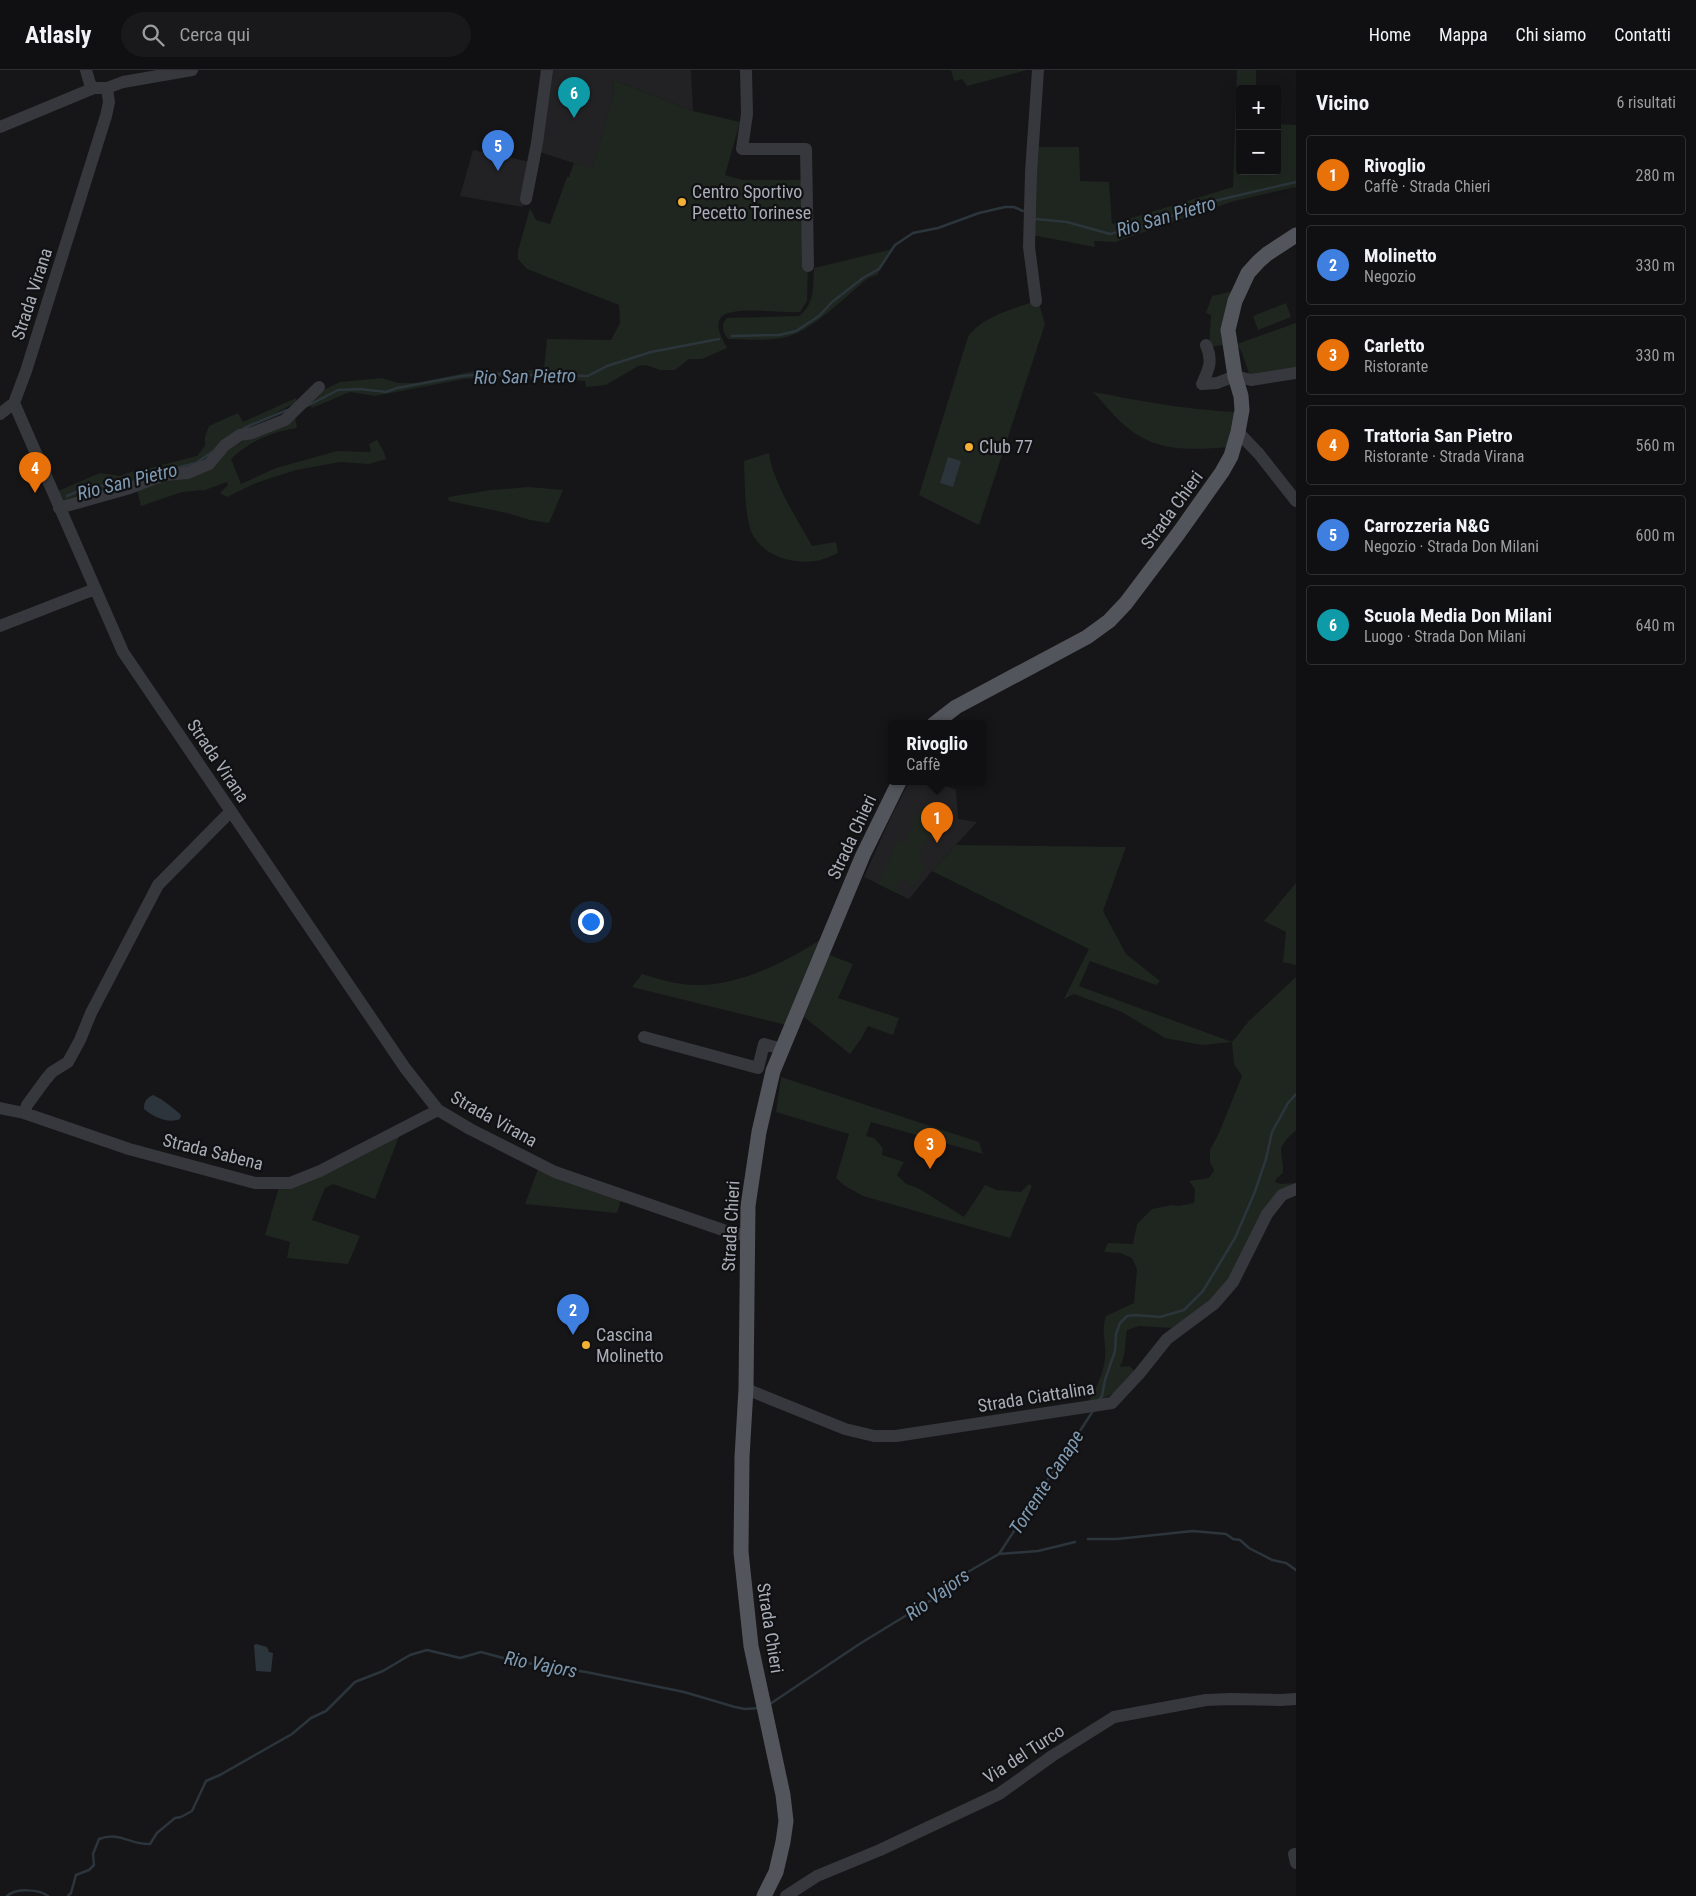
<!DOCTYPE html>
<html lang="it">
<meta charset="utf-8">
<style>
body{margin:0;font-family:"Roboto Condensed",sans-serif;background:#19191b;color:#f1f3f6}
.controls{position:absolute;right:15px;top:15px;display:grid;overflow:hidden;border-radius:5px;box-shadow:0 5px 20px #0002}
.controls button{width:45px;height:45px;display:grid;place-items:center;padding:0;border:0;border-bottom:1px solid #303032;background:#101012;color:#f1f3f6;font:25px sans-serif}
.you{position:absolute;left:590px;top:851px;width:18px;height:18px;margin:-12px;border:4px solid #fff;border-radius:50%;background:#1a73e8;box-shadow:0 0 0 8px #1a73e833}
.badge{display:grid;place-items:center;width:32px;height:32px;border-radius:50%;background:#ea580c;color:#fff;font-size:16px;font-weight:700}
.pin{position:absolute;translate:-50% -41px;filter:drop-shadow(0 1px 2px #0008)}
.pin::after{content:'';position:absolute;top:26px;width:18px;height:15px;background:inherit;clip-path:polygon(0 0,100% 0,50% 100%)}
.popup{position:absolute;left:888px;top:650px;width:98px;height:65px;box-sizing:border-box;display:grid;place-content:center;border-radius:5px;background:#101012;filter:drop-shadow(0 1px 4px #0005);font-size:16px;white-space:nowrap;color:#9c9d9f}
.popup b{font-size:19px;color:#f1f3f6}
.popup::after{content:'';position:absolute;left:50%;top:100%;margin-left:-10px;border:10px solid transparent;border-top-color:#101012}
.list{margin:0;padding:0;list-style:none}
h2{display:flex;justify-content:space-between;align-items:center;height:65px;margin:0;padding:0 20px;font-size:21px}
h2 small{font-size:16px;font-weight:400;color:#9c9d9f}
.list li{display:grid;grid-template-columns:32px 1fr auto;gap:15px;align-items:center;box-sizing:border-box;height:80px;margin:0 10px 10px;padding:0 10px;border:1px solid #303032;border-radius:5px}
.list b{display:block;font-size:19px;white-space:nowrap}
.list p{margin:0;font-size:16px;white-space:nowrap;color:#9c9d9f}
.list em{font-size:16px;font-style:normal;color:#9c9d9f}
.icon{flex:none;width:28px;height:28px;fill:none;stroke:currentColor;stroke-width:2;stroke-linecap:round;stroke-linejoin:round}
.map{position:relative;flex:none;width:1296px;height:1826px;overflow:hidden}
header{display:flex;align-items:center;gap:30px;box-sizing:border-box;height:70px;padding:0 25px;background:#101012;border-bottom:1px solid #303032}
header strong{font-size:24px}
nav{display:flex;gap:28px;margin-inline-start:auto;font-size:18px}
.search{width:350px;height:45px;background:#19191b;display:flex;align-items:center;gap:12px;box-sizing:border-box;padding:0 18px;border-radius:28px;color:#9c9d9f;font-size:19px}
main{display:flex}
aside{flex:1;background:#101012}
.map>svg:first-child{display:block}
.built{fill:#222225}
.green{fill:#1e261f}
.water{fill:#2c353c}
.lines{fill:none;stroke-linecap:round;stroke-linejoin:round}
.stream{stroke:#2c353c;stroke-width:2.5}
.minor{stroke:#37383d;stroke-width:12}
.major{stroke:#53555c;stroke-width:15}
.poi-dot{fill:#f2b134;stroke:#111113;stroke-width:2}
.labels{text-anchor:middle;stroke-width:4.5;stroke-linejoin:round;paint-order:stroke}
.poi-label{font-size:18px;fill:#a8adb8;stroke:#111113;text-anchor:start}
.street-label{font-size:18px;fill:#a8adb8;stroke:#111113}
.water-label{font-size:19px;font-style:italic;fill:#7f9bb3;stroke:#111113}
</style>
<header>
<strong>Atlasly</strong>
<div class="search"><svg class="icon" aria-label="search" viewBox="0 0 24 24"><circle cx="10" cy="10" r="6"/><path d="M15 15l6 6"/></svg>Cerca qui</div>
<nav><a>Home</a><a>Mappa</a><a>Chi siamo</a><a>Contatti</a></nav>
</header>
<main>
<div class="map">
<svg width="1296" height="1826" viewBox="0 0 1296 1826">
<rect width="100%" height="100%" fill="#161618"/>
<path class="built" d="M552 0H691L693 41 614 10 613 27 592 99 540 82Z
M473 80 530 92 523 137 460 126Z
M909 712H936L956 720 958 749 977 752 932 801 909 829 864 807 891 747Z"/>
<path class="green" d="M951 0H1027L967 16 962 9 954 11Z
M1237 0H1256V19H1240V101H1277V54L1296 55V117L1234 131 1115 172 1094 171 1095 177 1032 165 1038 77H1079L1080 111 1109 112 1112 154 1233 117Z
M614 10 693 41 740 52 725 105 742 110H806L808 196 807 231 800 242C784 244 727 234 720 249 715 258 723 270 727 278L702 289H689L675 300H660L646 295 638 296 606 315 586 317 585 311 504 307 464 309 375 326 350 322 312 338 309 333 319 322 340 312 382 308 398 313H416L480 300 506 302 544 299 547 269 611 270 620 253 619 235 527 199 518 189V181L530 138 536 150 550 154 567 107H569L574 93 592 98 613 27Z
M893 179 877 205 868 208C849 224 813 259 790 266 771 272 747 269 728 269 723 262 720 255 727 248L799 246C815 234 813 217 814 198Z
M1234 221C1229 237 1217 257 1223 275L1209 277 1211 245 1206 243 1212 226Z
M1038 230 1045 254 979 455 919 425 968 267C983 245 1015 239 1038 230Z
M1286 233 1291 247 1258 260 1253 246Z
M1296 253V302L1250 306 1242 283 1237 274Z
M1093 322C1141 331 1188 340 1237 342L1229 377C1189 380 1154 383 1122 353 1112 344 1103 332 1093 322Z
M296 328 297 332 248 357 223 374 210 389 187 398 63 432 58 421 100 403 120 406 136 400 146 399 197 386 205 376V367L209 356 238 343 243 352Z
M295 346 297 358C274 361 248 372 231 389L241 414 276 398 337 381 371 382 369 374 377 370 384 382 386 389 369 394 340 392 296 400 256 413 227 427 220 423 228 415 227 412 205 420 182 422 141 436 137 420 225 380Z
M769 383C772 411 798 450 812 476L836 472 838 483C831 486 823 490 816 491 793 494 767 487 754 467 744 452 745 409 744 391Z
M529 417 563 420 549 453 530 450 507 443 449 431 448 427 491 420Z
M928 733 936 736 939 749 932 755 925 751 931 742Z
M922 735 926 741 921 749V753L930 760 927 763 931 767 921 778 924 781 918 788 926 797 912 816 901 808 894 818 909 829 878 814 896 773 898 771 904 773Z
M956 775 1126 777 1103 841 1126 884 1160 911 1156 915 1090 891 1079 916 1232 972 1249 951 1296 907V1060C1274 1081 1283 1076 1283 1103L1276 1109 1275 1112 1281 1114 1293 1113 1280 1121 1230 1211 1210 1233 1172 1258 1139 1256 1127 1260C1124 1276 1127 1281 1120 1297L1129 1296 1135 1301C1117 1321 1115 1327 1088 1332 1098 1316 1107 1296 1105 1277 1104 1262 1102 1261 1106 1246L1134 1233 1137 1199 1132 1188 1120 1183 1104 1182 1108 1173 1133 1174 1137 1154 1152 1139 1172 1135 1179 1136 1194 1133 1195 1119 1189 1111 1209 1108 1214 1100 1210 1092V1080L1219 1063 1242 1006 1234 994 1232 972 1202 975 1165 968 1122 942 1074 924 1064 929 1089 879 932 801Z
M1296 813V895L1283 892 1286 862 1264 851Z
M820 870 786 955 632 917 642 904C661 910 682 916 702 915 745 913 785 892 820 870Z
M829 885 853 894 838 928 899 948 893 965 868 956 861 969 850 984 804 947Z
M781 1007 979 1072 983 1084 871 1052 866 1066 874 1068 883 1078 882 1085 904 1092 897 1105 906 1114 918 1118 964 1147 985 1115 997 1120 1021 1122 1029 1114 1032 1116 1010 1168 863 1126 845 1116 836 1108 849 1064 776 1042Z
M400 1064 375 1129 333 1114 325 1118 312 1150 360 1166 348 1194 287 1188 290 1172 265 1165 279 1117Z
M538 1099 621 1130 617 1143 525 1134Z"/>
<path class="water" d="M948 387 961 391 953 417 940 413Z
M153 1025C164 1030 172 1037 181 1045L180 1049C168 1054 154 1047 144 1039 144 1032 146 1028 153 1025Z
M256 1574 267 1577 269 1582 273 1583 271 1602 256 1601 254 1575Z"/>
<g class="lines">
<path class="stream" d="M1036 149 1067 152 1110 164 1143 156 1214 131 1296 112
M732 266 779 265 796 261 819 246 832 232 863 208 879 199 895 175 913 163 938 158 979 143 1005 137H1014L1023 141
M307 336 338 320 360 319 386 322 397 318 462 306 485 304 588 306 607 296 651 282 719 269
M244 358 287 340
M177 398 196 393 212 382
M67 426 86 418 126 413
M1099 1330 1102 1326 1105 1310 1115 1281 1116 1264 1120 1253 1127 1246 1135 1245 1160 1247 1184 1240 1203 1221 1235 1168 1254 1124 1266 1089 1272 1062 1288 1033 1296 1024
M1088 1469H1117L1193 1461 1226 1464 1233 1469 1240 1470 1249 1478 1272 1490 1286 1493 1296 1500
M999 1484 1093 1341
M770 1634 861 1573 956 1515 966 1503 999 1484 1038 1481 1075 1472
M7 1826C16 1818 39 1819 48 1826
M68 1826 71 1823 76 1805 89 1800 94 1795 93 1784 99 1769C120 1761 130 1775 150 1774L157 1763 175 1748 181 1747 192 1741 206 1711 220 1705 292 1664 311 1648 326 1641 355 1612 383 1601 410 1585 427 1580 460 1588 481 1582 514 1591 586 1602 684 1622 735 1637 745 1639 760 1638"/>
<path class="minor" d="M86 0 90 14 94 18
M746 0 747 44 742 79H806L808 196
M0 57 94 18H107L123 12 192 0
M526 129 537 73 547 0
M1036 231 1029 177 1031 103 1038 0
M1206 275C1213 291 1209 299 1202 314L1217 313 1235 306 1251 310 1296 303
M14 333 123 582 405 998 438 1040 470 1059 555 1102 723 1160 747 1166
M0 344 14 333 26 301 106 46 109 32 107 18
M1238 362 1259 384 1296 431
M59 438 130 418 164 405 188 403 209 394 225 375 240 365 252 363 285 350 319 317
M0 556 95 519
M644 967 758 998 764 974 782 979
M0 1038 24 1043 129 1079 255 1113H290L320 1101 438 1040
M24 1043 27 1035 46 1009 52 1002 68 992 80 970 91 943 158 815 231 741
M746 1319 845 1359 874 1366H896L1112 1333 1139 1304 1167 1269 1214 1234 1233 1212 1267 1144 1282 1125 1296 1119
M1294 1784 1296 1793
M786 1826 817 1806 880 1780 999 1724 1052 1686 1114 1647 1206 1630 1230 1629 1280 1630 1296 1629"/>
<path class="major" d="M934 654 956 637 1087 567 1109 551 1126 533 1178 464 1222 402 1231 386 1238 362 1242 340 1241 326 1235 306 1228 260 1235 231 1248 203 1258 192 1267 184 1296 165
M764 1826 776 1802 783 1772 786 1751 783 1725 751 1576 741 1482 742 1387 746 1319 748 1136 759 1062 773 1001 863 785 899 712"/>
</g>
<g class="poi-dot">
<circle cx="682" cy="132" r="5"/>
<circle cx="969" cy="377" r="5"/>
<circle cx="586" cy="1275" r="5"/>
</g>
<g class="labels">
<g class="poi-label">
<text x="692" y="128">Centro Sportivo<tspan x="692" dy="21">Pecetto Torinese</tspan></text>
<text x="979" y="383">Club 77</text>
<text x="596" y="1271">Cascina<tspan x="596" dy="21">Molinetto</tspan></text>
</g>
<g class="street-label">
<text transform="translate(32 224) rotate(-72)" y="6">Strada Virana</text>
<text transform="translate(1172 440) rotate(-54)" y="6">Strada Chieri</text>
<text transform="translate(218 691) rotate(56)" y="6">Strada Virana</text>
<text transform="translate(852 767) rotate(-65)" y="6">Strada Chieri</text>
<text transform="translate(494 1049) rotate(29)" y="6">Strada Virana</text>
<text transform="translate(213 1082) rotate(14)" y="6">Strada Sabena</text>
<text transform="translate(731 1156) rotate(-87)" y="6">Strada Chieri</text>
<text transform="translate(1036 1327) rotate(-9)" y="6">Strada Ciattalina</text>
<text transform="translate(770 1558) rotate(81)" y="6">Strada Chieri</text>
<text transform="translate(1024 1684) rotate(-33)" y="6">Via del Turco</text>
</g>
<g class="water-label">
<text transform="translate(1166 146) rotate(-16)" y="7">Rio San Pietro</text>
<text transform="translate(525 306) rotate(-1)" y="7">Rio San Pietro</text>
<text transform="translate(127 411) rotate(-14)" y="7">Rio San Pietro</text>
<text transform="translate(1046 1412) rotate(-57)" y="7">Torrente Canape</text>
<text transform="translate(937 1524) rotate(-36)" y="7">Rio Vajors</text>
<text transform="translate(541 1594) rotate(11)" y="7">Rio Vajors</text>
</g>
</g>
</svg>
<div class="controls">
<button>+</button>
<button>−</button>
</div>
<div class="you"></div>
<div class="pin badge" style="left:937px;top:773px;background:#e8710a">1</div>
<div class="popup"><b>Rivoglio</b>Caffè</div>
<div class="pin badge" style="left:573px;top:1265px;background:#3f7fe0">2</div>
<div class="pin badge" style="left:930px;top:1099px;background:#e8710a">3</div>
<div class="pin badge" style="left:35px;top:423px;background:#e8710a">4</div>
<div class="pin badge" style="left:498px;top:101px;background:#3f7fe0">5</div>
<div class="pin badge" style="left:574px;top:48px;background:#0f9aa8">6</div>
</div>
<aside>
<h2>Vicino<small>6 risultati</small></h2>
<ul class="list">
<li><span class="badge" style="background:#e8710a">1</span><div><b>Rivoglio</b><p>Caffè · Strada Chieri</p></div><em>280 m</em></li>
<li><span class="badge" style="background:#3f7fe0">2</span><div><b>Molinetto</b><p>Negozio</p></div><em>330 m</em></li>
<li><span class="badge" style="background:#e8710a">3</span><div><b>Carletto</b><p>Ristorante</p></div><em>330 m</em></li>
<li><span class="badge" style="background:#e8710a">4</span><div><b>Trattoria San Pietro</b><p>Ristorante · Strada Virana</p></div><em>560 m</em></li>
<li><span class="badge" style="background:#3f7fe0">5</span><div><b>Carrozzeria N&amp;G</b><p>Negozio · Strada Don Milani</p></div><em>600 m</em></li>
<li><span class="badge" style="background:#0f9aa8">6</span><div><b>Scuola Media Don Milani</b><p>Luogo · Strada Don Milani</p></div><em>640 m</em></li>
</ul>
</aside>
</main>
